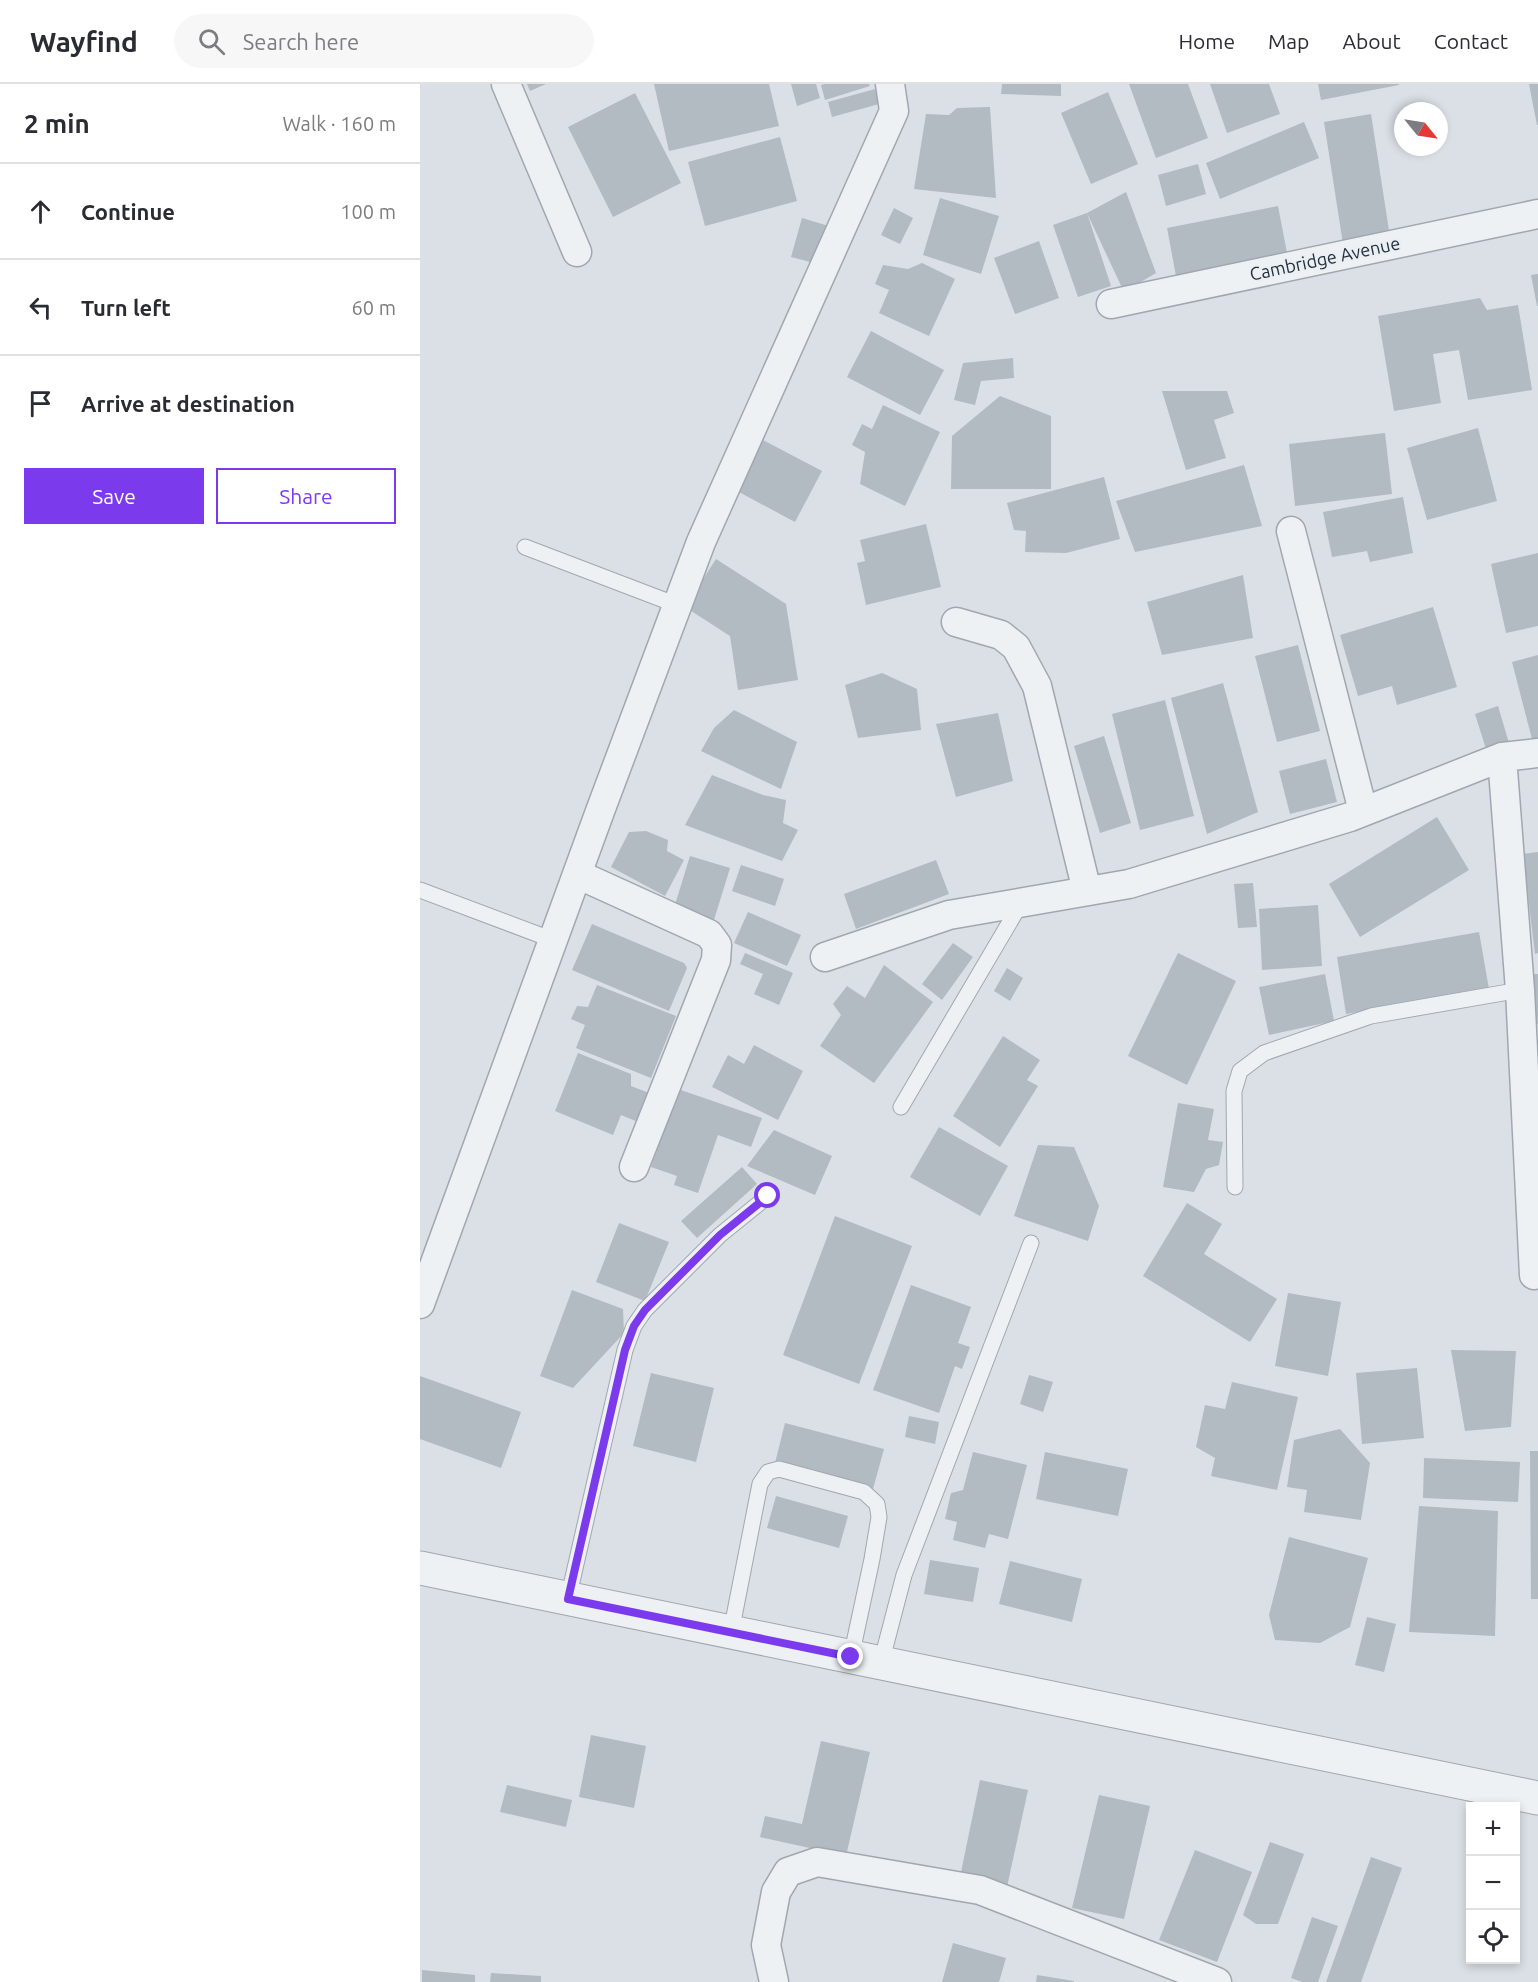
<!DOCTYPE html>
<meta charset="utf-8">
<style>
body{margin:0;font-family:Ubuntu,sans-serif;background:#f7f7f7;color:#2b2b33}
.controls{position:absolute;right:18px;bottom:18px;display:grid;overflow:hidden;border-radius:0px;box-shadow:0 3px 9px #0003}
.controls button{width:54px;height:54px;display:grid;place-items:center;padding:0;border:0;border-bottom:2px solid #e1e1e2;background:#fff;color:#2b2b33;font:30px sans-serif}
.compass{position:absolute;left:974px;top:18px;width:54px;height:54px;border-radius:50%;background:#fff;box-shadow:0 3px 9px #0003;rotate:120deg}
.stop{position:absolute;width:18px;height:18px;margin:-14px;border:4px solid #7c3aed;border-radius:50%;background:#fff}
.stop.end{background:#7c3aed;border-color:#fff;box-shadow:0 2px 6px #0008}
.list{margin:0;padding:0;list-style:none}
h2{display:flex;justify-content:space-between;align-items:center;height:78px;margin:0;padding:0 24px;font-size:26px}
h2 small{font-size:20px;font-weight:400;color:#7c7c81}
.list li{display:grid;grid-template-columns:39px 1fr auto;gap:18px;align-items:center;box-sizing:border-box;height:96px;padding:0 24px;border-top:2px solid #e1e1e2}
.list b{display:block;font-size:22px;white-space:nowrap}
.list em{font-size:20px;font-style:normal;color:#7c7c81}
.actions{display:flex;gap:12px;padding:18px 24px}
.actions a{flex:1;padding:14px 0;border:2px solid #7c3aed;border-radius:0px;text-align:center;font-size:21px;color:#7c3aed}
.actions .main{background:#7c3aed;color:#fff}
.icon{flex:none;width:33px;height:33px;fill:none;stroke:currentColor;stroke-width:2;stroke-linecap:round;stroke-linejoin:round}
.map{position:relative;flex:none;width:1118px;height:1898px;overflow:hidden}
header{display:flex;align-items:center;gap:36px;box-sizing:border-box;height:84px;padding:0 30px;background:#fff;border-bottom:2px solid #e1e1e2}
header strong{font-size:28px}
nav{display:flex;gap:33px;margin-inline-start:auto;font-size:21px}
.search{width:420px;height:54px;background:#f7f7f7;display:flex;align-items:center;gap:15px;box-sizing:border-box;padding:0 21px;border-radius:33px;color:#7c7c81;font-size:22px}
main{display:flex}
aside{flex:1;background:#fff}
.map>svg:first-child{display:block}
.building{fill:#b2bac2}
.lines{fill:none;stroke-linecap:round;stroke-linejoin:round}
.service-casing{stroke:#a1a7b0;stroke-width:17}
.minor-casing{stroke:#a1a7b0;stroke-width:31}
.tertiary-casing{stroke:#a1a7b0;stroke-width:35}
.service{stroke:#eef1f4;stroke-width:15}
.minor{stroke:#eef1f4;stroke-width:28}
.tertiary{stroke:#eef1f4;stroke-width:33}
.route{stroke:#7c3aed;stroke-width:8}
.labels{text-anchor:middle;stroke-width:4.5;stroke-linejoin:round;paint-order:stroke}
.street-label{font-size:18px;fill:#252f3c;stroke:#eaeff4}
</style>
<header>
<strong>Wayfind</strong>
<div class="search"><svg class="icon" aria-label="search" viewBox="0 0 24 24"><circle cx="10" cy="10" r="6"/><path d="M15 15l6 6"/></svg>Search here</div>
<nav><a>Home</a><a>Map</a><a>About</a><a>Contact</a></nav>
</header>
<main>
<aside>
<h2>2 min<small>Walk · 160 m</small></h2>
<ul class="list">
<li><svg class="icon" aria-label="ahead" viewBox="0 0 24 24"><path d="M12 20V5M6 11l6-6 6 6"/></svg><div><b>Continue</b></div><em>100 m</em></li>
<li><svg class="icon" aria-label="left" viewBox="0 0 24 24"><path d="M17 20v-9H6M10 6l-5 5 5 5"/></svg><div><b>Turn left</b></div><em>60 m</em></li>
<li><svg class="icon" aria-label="arrive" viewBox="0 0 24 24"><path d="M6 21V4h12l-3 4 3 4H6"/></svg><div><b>Arrive at destination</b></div></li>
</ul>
<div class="actions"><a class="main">Save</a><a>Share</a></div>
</aside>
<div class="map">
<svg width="1118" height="1898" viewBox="0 0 1118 1898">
<rect width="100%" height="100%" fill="#dbe0e6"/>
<path class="building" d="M107 0H126L110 7Z
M234 0H349L359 42 249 67Z
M371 0H396L400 14 377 22Z
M405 0H449L450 2 405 16 401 1Z
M582 0H641V12L581 10Z
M709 0H768L788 54 736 74Z
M790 0H849L860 30 807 49Z
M898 0H979V1L901 16Z
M1109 0H1118V41H1117Z
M455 5 459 20 412 33 408 18Z
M688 8 718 80 671 100 641 29Z
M215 9 261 99 193 133 148 43Z
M570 23 576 114 494 105 506 30 529 31 537 24Z
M951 30 970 153 923 160 904 38Z
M884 38 899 74 800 115 786 79Z
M360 53 377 117 285 142 268 78Z
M778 80 786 110 746 122 738 91Z
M706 108 736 189 704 208 667 129 691 202 658 213 633 141 667 129Z
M520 114 579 132 561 190 503 171Z
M858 122 867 169 756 192 747 144Z
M474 124 493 134 480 160 461 151Z
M382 134 412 143 402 181 371 173Z
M619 157 639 214 595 230 574 174Z
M502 179 535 195 509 252 459 229 469 206 455 200 463 181 488 185Z
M1118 190V222H1117L1111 191Z
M1060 214 1067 226 1098 221 1112 306 1048 316 1039 266 1013 270 1021 319 974 327 958 232Z
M451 247 524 286 500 331 427 293Z
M593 274 594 294 561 297 555 321 534 316 543 279Z
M742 307H807L814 329 794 336 806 374 766 386Z
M580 312 631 332V405H531L532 352Z
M463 321 520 348 485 422 440 400 445 368 432 361 442 340 452 345Z
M1058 344 1077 417 1007 436 987 364Z
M965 349 972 410 875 422 869 360Z
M343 356 402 387 375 438 317 407Z
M824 381 842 442 715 468 696 417Z
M684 393 700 455 646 469 605 468 606 447 594 446 587 419Z
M983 413 993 469 950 478 947 467 912 473 903 428Z
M506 440 521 503 446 521 437 479 445 477 440 456Z
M1118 469V542L1086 549 1071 480Z
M296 475 366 520 378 596 318 606 310 552 265 523Z
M823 491 833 554 742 571 727 518Z
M1013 523 1037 603 977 621 972 602 938 612 920 551Z
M878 561 900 647 857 658 835 572Z
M1118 571V658L1113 659 1092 578Z
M462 589 497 605 501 646 438 654 425 601Z
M803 599 838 728 787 750 751 614Z
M745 616 774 732 720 746 692 630Z
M1078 622 1089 659 1066 665 1055 630Z
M314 626 377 658 361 705 281 667 294 644Z
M578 629 593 697 536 713 516 640Z
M684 652 711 739 680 749 654 662Z
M906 675 917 718 870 730 859 687Z
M292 691 343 711 366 716 363 739 378 746 362 777 265 741Z
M1017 733 1049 786 940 853 909 800Z
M226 747 248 756 247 767 264 776 245 812 191 783 209 748Z
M1118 768V869L1115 870 1103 770Z
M270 772 310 784 294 836 254 824Z
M516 776 529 810 436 845 424 810Z
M321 781 364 795 355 822 312 807Z
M833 799 837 843 818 844 814 800Z
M898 821 902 882 842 886 839 825Z
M328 828 381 851 367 882 314 859Z
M172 840 264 879 267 884 249 927 152 886Z
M1059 848 1069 905 926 930 917 873Z
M533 859 553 873 522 916 502 900Z
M325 869 373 889 359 921 334 910 343 890 320 880Z
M758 869 816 897 767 1001 708 972Z
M464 881 513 918 454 999 400 962 421 931 413 920 427 902 445 914Z
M587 884 603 894 590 917 574 907Z
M905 890 914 937 849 951 839 903Z
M1112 890H1118V940H1113Z
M177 901 256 932 231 994 156 964 165 941 151 935 157 922 168 923Z
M583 952 620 976 607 996 618 1002 580 1063 533 1032Z
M334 961 383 987 358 1036 292 1003 308 971 324 980Z
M158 969 211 990V1002L229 1009 218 1038 201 1031 193 1051 135 1027Z
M258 1005 342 1034 331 1063 298 1051 278 1109 254 1101 257 1092 231 1083Z
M758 1019 794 1025 788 1056 803 1058 799 1081 786 1085 774 1108 743 1103Z
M519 1043 588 1082 560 1132 490 1093Z
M354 1046 412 1072 395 1111 327 1082Z
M618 1061 654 1063 679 1122 668 1157 594 1132Z
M322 1083 337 1100 277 1154 261 1137Z
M767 1119 802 1140 784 1170 857 1215 830 1258 723 1192Z
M415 1132 492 1162 439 1300 363 1271Z
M199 1139 249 1158 225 1217 176 1198Z
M491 1201 551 1223 538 1259 550 1263 542 1285 535 1282 519 1329 453 1306Z
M152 1206 203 1225 204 1249 153 1304 120 1292Z
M868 1209 921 1218 908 1292 855 1282Z
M1031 1266 1096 1267 1091 1343 1045 1347Z
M997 1284 1004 1354 942 1360 936 1289Z
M231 1289 294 1304 276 1378 213 1362Z
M609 1291 633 1298 623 1328 600 1320Z
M0 1292 101 1328 81 1384 0 1355Z
M812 1298 878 1313 857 1406 791 1392 795 1374 776 1363 785 1321 805 1325Z
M489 1332 519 1338 515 1360 485 1353Z
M365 1339 464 1365 453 1405 355 1379Z
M920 1345 950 1379 941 1436 884 1428 887 1406 867 1403 874 1356Z
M1110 1367H1118V1515H1111Z
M553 1368 607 1381 588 1455 569 1450 565 1464 533 1456 537 1438 525 1435 531 1409 543 1406Z
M625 1368 708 1385 698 1432 616 1415Z
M1004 1374 1100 1378 1098 1418 1003 1414Z
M356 1412 428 1432 419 1464 347 1444Z
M999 1422 1078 1427 1075 1552 989 1548Z
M869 1453 948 1474 930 1543 900 1559 855 1556 849 1531Z
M510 1476 559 1484 553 1518 504 1510Z
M590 1477 662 1495 652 1538 579 1520Z
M947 1533 976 1540 964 1588 935 1581Z
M171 1651 226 1662 214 1724 159 1713Z
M401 1657 450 1668 426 1772 340 1753 345 1732 382 1740Z
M560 1696 608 1706 587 1803 540 1793Z
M87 1701 152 1716 146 1743 80 1728Z
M679 1711 730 1722 704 1835 652 1824Z
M850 1758 884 1770 858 1840H836L823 1831Z
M775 1766 832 1788 797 1878 739 1856Z
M951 1773 982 1784 941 1898H906Z
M892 1833 918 1842 898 1898H882L871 1894Z
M533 1859 586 1874 579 1898H522Z
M2 1886 55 1891V1898H2Z
M71 1889 121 1892V1898H70Z
M617 1891 654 1897V1898H616Z"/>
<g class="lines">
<g class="service-casing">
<path id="service" d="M105 463 257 521
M0 806 133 856
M481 1023 601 819
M815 1103 814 1007 820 987 844 969 951 932 1100 906
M148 1515 205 1266 214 1242 225 1226 300 1151 348 1112
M311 1548 340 1400 348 1388 359 1385 444 1408 457 1420 459 1433 452 1475 431 1573
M461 1579 484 1491 611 1159"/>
</g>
<g class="minor-casing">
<path id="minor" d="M86 0 157 168
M691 220 1118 130
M871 447 943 727
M536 538 581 551 596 563 617 602 667 807
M1082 673 1100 906 1114 1191
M157 790 289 850 297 861 296 876 214 1083
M405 873 529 831 709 800 930 733 1082 673 1118 669
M0 1220 179 730 281 458 474 27 470 0
M354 1898 346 1861 356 1808 368 1788 397 1778 560 1806 797 1898"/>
</g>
<g class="tertiary-casing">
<path id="tertiary" d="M0 1484 1118 1714"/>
</g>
<use href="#service" class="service"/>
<use href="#minor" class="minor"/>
<use href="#tertiary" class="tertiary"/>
</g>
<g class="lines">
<path class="route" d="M348 1112 300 1151 225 1226 214 1242 205 1266 148 1515 431 1573"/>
</g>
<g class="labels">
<g class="street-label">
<text transform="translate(905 175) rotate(-12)" y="6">Cambridge Avenue</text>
</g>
</g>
</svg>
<div class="controls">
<button>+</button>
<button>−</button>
<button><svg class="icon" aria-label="locate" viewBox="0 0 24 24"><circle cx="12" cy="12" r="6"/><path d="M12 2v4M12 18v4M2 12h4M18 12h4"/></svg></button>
</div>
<svg class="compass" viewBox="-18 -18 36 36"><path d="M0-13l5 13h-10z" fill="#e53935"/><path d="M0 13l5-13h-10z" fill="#7c7c81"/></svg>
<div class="stop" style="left:348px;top:1112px"></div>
<div class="stop end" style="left:431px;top:1573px"></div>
</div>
</main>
